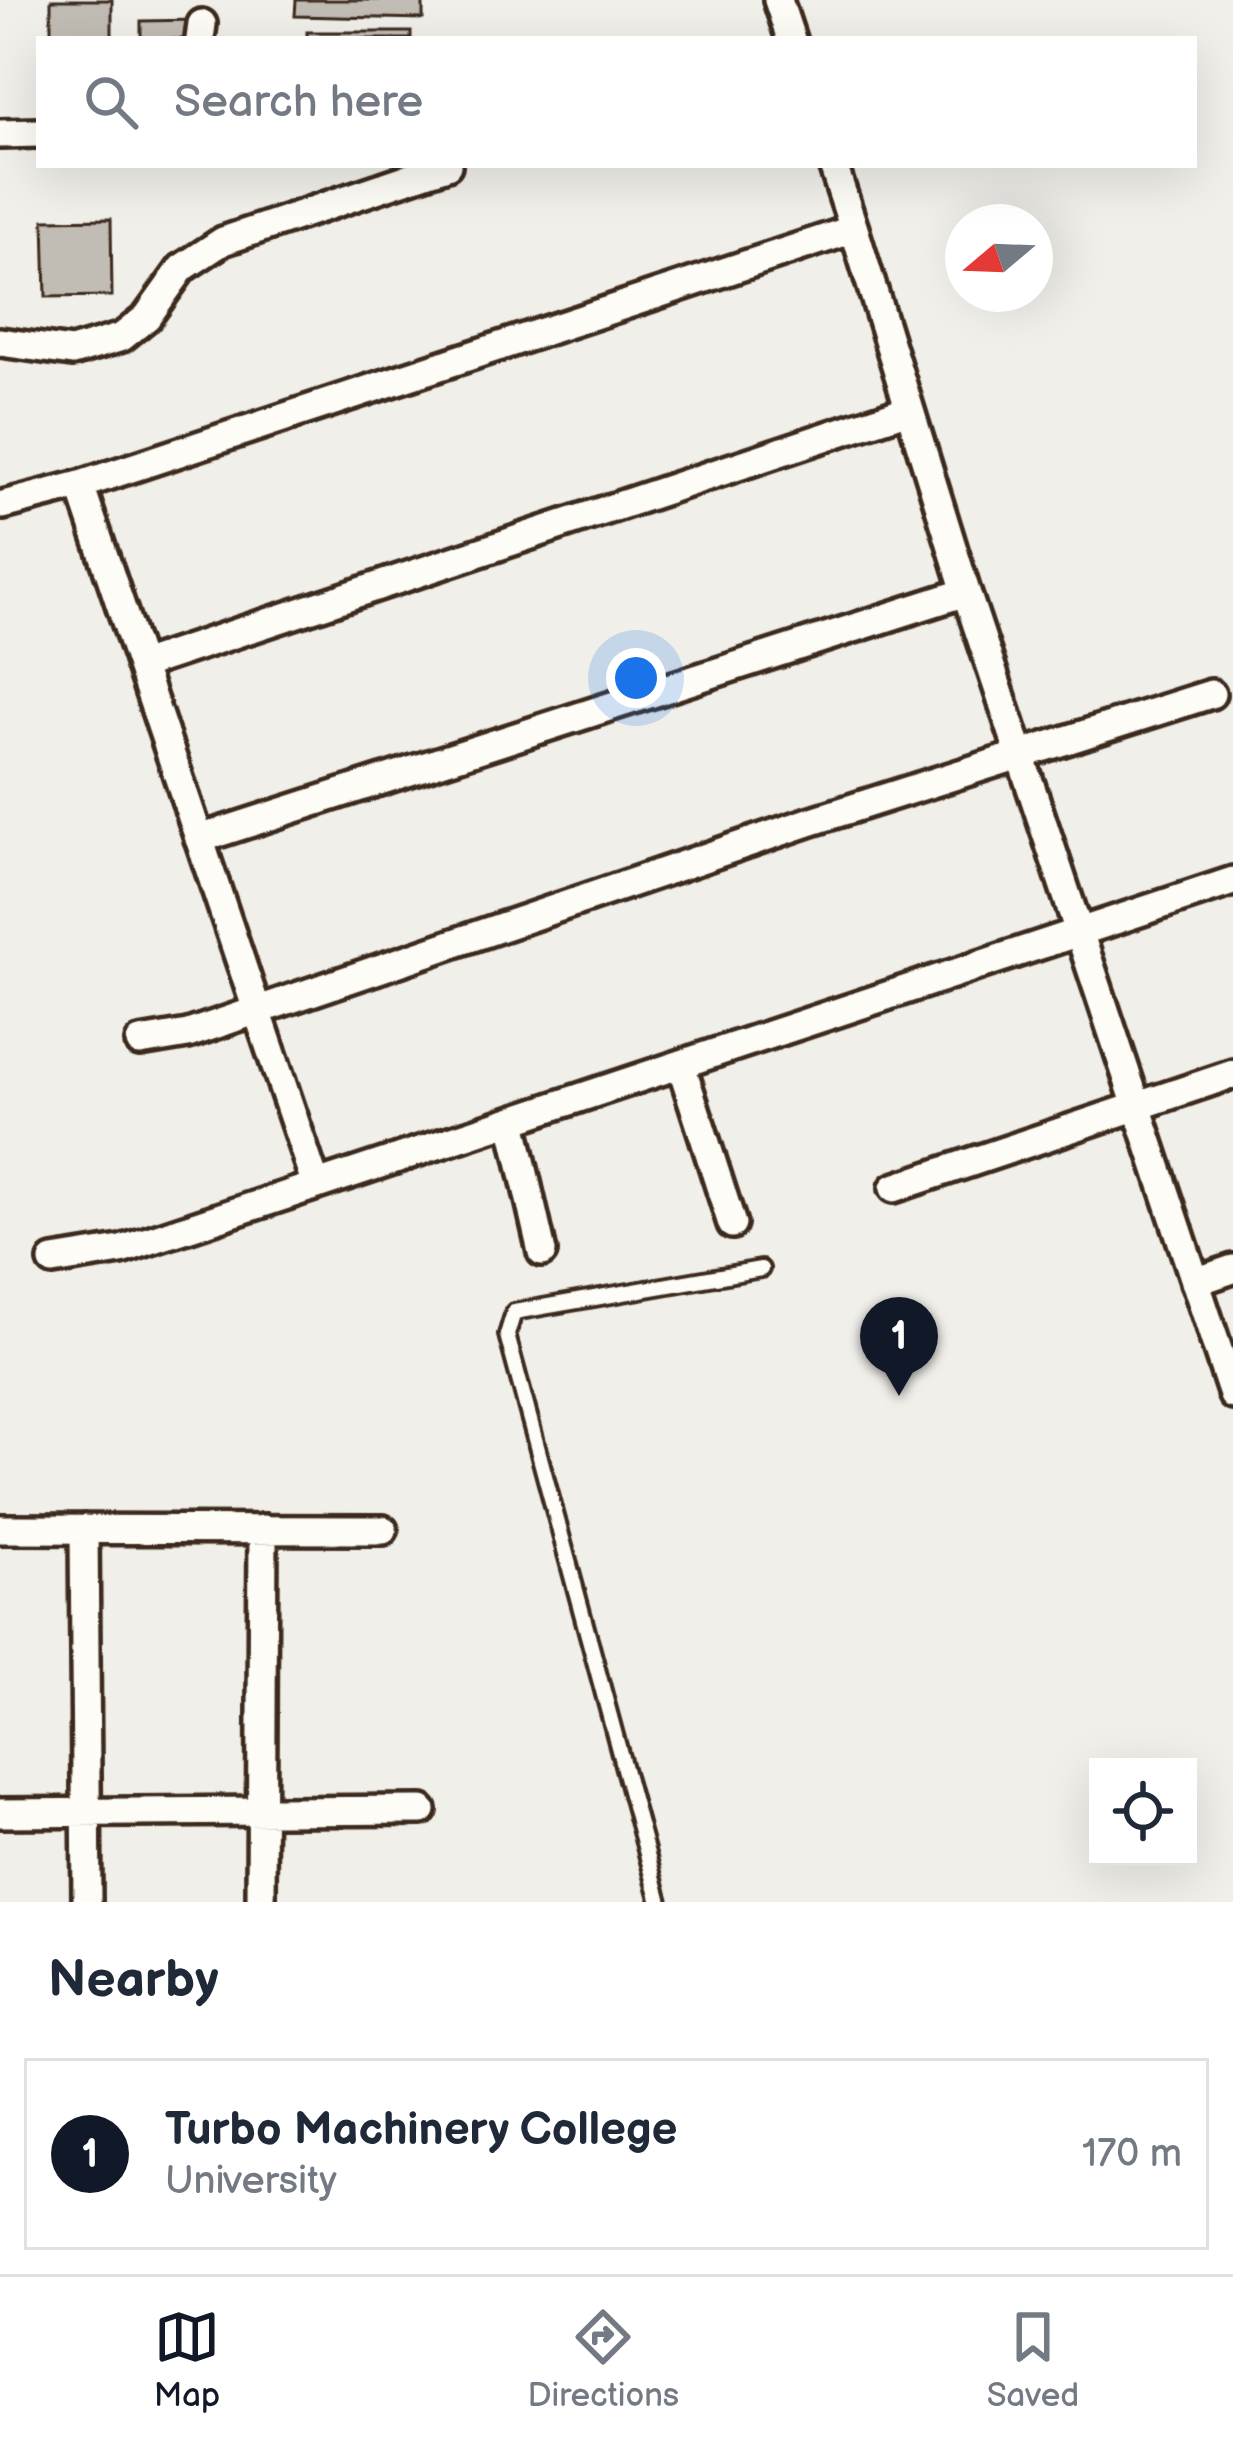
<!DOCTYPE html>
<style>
body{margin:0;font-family:"Balsamiq Sans",sans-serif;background:#f2f2f3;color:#1f2937}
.controls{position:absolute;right:36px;bottom:36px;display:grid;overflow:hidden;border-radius:0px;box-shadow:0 12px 48px #0002}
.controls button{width:108px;height:108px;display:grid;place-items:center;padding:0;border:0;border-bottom:3px solid #e0e1e3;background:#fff;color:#1f2937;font:60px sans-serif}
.compass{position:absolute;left:945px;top:204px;width:108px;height:108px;border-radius:50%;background:#fff;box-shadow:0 12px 48px #0002;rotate:251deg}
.you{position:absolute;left:636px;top:678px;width:42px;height:42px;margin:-30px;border:9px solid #fff;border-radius:50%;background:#1a73e8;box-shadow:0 0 0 18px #1a73e833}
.badge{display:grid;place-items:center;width:78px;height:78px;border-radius:50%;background:#111827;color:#fff;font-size:39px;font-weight:700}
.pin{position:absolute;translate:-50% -99px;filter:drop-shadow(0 3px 6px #0008)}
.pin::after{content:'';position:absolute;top:63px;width:42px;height:36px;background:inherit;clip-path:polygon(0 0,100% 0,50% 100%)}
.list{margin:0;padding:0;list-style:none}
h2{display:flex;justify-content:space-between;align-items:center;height:156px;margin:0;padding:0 48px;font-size:51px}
h2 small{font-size:39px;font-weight:400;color:#747a83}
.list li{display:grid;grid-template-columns:78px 1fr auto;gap:36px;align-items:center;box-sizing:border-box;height:192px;margin:0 24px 24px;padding:0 24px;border:3px solid #e0e1e3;border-radius:0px}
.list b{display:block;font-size:45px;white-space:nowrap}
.list p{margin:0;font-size:39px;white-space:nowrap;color:#747a83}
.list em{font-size:39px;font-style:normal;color:#747a83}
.icon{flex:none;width:66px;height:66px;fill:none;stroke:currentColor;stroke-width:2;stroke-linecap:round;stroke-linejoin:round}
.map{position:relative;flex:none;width:1233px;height:1902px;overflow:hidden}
.search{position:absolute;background:#fff;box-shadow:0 12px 48px #0002;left:36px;right:36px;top:36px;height:132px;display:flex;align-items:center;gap:30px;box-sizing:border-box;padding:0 42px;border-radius:0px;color:#747a83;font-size:45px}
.sheet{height:372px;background:#fff}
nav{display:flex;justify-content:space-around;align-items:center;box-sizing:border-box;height:168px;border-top:3px solid #e0e1e3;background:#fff;font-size:33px;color:#747a83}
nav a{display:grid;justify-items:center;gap:6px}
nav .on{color:#111827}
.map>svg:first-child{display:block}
.building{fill:#c1bcb4;stroke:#3b2a1e;stroke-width:3}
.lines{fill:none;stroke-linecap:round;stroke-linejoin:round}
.service-casing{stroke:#3b2a1e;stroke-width:22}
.minor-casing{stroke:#3b2a1e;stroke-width:36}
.service{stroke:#fdfcf7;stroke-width:14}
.minor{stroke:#fdfcf7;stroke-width:27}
</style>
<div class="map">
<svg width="1233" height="1902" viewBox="0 0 1233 1902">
<rect width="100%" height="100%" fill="#f1efea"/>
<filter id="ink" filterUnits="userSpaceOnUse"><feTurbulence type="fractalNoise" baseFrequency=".00833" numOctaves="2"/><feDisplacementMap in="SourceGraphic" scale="24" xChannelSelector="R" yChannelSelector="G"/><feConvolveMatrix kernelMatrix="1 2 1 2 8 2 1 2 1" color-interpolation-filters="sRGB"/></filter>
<g filter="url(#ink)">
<path class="building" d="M51 0H112V39H51Z
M296 0H423V19L295 16Z
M198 20 197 39H141V21Z
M307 32H411V39H307Z
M111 219 112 296 46 297 44 220Z"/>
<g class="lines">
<g class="service-casing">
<path id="service" d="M660 1902 507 1335 514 1312 761 1269"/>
</g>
<g class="minor-casing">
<path id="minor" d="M778 0 791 39
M200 39 202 24
M0 134 39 133
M833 165 854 229
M0 342 72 352 122 337 147 317 182 268 223 241 447 165
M3 505 80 485
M141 665 909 409
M199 839 966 592
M140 1042 188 1034 809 822 1211 694
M681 1065 732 1224
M512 1121 542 1252
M316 1185 80 485 854 229 966 592 1233 1395
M894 1188 1233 1074
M53 1261 121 1250 1233 881
M1195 1282 1233 1269
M0 1529 383 1530
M84 1529 87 1902
M0 1813 422 1810
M261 1902 263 1529"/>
</g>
<use href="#service" class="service"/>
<use href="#minor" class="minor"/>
</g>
</g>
</svg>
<div class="controls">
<button><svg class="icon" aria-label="locate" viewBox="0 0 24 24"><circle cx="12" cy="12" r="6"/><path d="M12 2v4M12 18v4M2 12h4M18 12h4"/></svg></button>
</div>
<svg class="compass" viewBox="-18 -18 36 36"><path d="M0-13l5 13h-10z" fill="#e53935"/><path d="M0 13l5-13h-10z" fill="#747a83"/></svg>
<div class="you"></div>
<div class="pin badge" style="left:899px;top:1396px">1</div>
<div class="search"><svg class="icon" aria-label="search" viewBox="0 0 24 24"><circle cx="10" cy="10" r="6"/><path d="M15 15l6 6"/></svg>Search here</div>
</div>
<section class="sheet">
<h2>Nearby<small></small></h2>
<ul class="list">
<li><span class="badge">1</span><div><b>Turbo Machinery College</b><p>University</p></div><em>170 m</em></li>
</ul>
</section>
<nav>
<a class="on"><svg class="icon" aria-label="map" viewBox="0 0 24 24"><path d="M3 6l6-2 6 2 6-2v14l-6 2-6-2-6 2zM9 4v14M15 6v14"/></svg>Map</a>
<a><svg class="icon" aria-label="directions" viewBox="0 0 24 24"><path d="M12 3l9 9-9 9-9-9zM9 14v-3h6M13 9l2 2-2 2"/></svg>Directions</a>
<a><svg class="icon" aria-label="saved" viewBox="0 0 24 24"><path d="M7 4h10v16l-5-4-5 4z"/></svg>Saved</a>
</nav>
